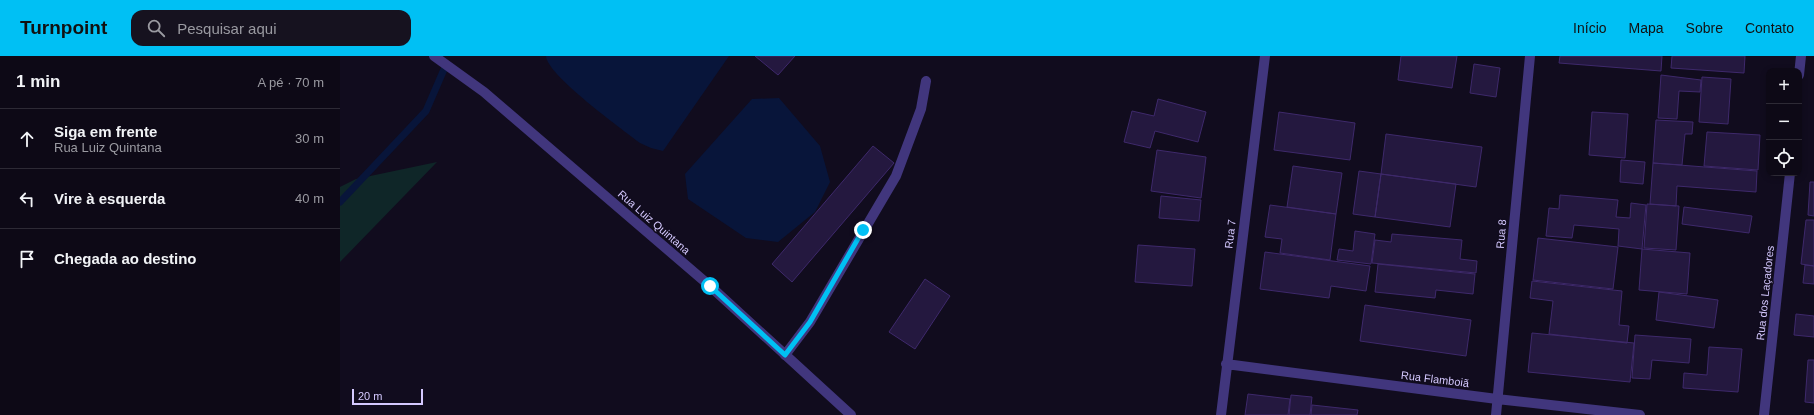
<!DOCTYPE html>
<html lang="pt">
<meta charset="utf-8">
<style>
body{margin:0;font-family:Helvetica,sans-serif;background:#16121f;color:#f1f3f6}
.controls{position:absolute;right:12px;top:12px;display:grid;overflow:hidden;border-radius:8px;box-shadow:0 2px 6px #0003}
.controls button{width:36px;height:36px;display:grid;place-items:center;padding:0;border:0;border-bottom:1px solid #2d2a35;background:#0d0916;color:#f1f3f6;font:20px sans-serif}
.scale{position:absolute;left:12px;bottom:10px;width:71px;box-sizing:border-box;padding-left:4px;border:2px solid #d5c9ff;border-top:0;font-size:11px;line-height:14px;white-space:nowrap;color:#d5c9ff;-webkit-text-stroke:3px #110c1e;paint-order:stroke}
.stop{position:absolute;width:12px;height:12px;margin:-9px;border:3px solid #00c0f4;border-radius:50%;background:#fff}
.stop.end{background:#00c0f4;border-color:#fff;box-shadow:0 1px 4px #0008}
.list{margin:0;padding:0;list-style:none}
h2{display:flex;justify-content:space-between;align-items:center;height:52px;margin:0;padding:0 16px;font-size:17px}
h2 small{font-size:13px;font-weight:400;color:#9a9aa1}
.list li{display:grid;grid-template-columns:26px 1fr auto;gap:12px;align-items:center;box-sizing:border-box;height:60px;padding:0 16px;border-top:1px solid #2d2a35}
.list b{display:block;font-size:15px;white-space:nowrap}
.list p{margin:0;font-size:13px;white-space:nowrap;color:#9a9aa1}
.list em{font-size:13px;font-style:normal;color:#9a9aa1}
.icon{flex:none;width:22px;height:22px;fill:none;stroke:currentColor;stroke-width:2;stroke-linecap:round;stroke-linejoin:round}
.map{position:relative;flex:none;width:1474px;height:359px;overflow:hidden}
header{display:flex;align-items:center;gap:24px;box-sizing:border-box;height:56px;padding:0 20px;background:#00c0f4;color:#111}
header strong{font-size:19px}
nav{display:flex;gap:22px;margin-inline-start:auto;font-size:14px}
.search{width:280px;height:36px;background:#16121f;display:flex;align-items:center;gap:10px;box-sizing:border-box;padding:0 14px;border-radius:12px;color:#9a9aa1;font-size:15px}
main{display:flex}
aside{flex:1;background:#0d0916}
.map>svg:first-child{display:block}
.green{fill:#0f2628}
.water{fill:#08153a}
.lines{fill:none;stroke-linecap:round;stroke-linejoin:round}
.stream{stroke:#08153a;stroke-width:7}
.building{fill:#24183f;stroke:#3e296b}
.service{stroke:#41367d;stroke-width:10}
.minor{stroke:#41367d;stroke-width:10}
.route{stroke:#00c0f4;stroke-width:5}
.labels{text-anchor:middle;stroke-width:3;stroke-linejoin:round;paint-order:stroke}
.street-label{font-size:11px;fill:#d5c9ff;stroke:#110c1e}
</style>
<header>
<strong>Turnpoint</strong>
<div class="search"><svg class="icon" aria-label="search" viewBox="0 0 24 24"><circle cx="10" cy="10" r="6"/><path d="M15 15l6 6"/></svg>Pesquisar aqui</div>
<nav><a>Início</a><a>Mapa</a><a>Sobre</a><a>Contato</a></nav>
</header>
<main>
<aside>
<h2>1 min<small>A pé · 70 m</small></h2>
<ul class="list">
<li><svg class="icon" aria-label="ahead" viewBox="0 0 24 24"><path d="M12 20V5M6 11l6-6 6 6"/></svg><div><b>Siga em frente</b><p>Rua Luiz Quintana</p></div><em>30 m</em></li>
<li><svg class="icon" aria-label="left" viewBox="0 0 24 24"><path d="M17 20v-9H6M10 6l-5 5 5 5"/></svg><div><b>Vire à esquerda</b></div><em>40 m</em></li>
<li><svg class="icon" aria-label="arrive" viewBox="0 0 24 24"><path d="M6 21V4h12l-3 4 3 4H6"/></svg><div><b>Chegada ao destino</b></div></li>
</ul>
</aside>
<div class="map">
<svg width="1474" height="359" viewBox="0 0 1474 359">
<rect width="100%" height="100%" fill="#110c1e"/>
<path class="green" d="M97 106 0 206V131L16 123Z"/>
<path class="water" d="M206 0H389L323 95 311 92 300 87C282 73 207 19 206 0Z
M439 42 480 90 490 126 475 156 438 186 406 182 348 143 345 118 412 43Z"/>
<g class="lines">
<path class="stream" d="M0 146 86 55 105 11"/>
</g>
<path class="building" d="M415 0H455L438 19Z
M1061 0H1117L1112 32 1058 24Z
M1220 0H1322L1321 15 1219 7Z
M1332 0H1405L1404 17 1331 12Z
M1134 8 1160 12 1156 41 1130 37Z
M1321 19 1361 24 1360 36 1339 35 1337 63 1318 62Z
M1362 21 1391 23 1388 68 1359 66Z
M818 43 866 56 858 86 815 75 810 92 784 86 792 55 814 60Z
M939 56 1015 67 1010 104 934 94Z
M1252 56 1288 58 1285 102 1249 99Z
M1316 64 1353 66 1352 78H1345L1342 109 1313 107Z
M1367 76 1420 79 1418 114 1364 110Z
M1046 78 1142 91 1136 131 1041 118Z
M533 90 554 107 452 226 432 208Z
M817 94 866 101 861 142 811 135Z
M1281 104 1305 106 1303 128 1280 126Z
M1313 107 1417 115 1416 136 1337 130 1336 150 1310 148Z
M953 110 1002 117 996 158 947 151Z
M1019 115 1041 118 1035 161 1013 158Z
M1041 118 1116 128 1110 171 1035 161Z
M1470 126H1474V160L1468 159Z
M1220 139 1278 144 1276 161 1290 162 1291 147 1306 149 1302 193 1278 190 1279 173 1234 169 1232 182 1206 180 1209 152 1219 153Z
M821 140 861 144 859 165 819 162Z
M1307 148 1339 150 1336 194 1304 192Z
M930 149 996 158 990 204 940 197 942 183 925 181Z
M1344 151 1412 160 1409 177 1342 168Z
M1466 164H1474V210L1461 208Z
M1015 175 1035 178 1031 208 997 204 999 193 1013 195Z
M1052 178 1122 184 1120 203 1137 205 1136 217 1032 207 1035 184 1051 186Z
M1198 182 1278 191 1273 233 1193 224Z
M798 189 855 193 852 230 795 226Z
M1302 193 1350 197 1347 238 1299 234Z
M925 196 1030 210 1026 235 991 230 989 242 920 233Z
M1038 208 1135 218 1133 238 1096 234 1095 242 1035 236Z
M1465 209 1474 210V228L1463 227Z
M585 223 610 240 575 293 549 276Z
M1192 225 1282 235 1279 269 1289 270 1287 287 1209 278 1213 245 1190 242Z
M1319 236 1378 244 1374 272 1316 264Z
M1025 249 1131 264 1126 300 1020 285Z
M1456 258 1474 260V281L1454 279Z
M1192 277 1294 287 1290 326 1188 316Z
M1295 279 1351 283 1349 307 1312 304 1310 323 1292 322Z
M1369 291 1402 293 1398 336 1343 332 1344 317 1367 319Z
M1468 304H1474V347L1465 346Z
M908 338 950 343 948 359H905Z
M951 339 972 341 970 359H949Z
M972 349 1018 354 1017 359H971Z"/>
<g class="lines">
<path class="service" d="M445 299 470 266 556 120 581 53 586 25"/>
<path class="minor" d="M94 0 144 36 370 230 511 359
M1459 19 1461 0
M886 308 1157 343 1300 359
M881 359 925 0
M1156 359 1190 0
M1424 359 1450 117"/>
</g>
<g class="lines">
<path class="route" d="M370 230 445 299 470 266 523 174"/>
</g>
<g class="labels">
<g class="street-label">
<text transform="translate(314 166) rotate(41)" y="4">Rua Luiz Quintana</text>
<text transform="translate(890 178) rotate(-83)" y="4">Rua 7</text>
<text transform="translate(1161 178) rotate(-85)" y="4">Rua 8</text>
<text transform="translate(1425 237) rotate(-84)" y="4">Rua dos Laçadores</text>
<text transform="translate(1095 323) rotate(7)" y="4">Rua Flamboiã</text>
</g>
</g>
</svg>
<div class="controls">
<button>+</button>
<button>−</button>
<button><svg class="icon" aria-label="locate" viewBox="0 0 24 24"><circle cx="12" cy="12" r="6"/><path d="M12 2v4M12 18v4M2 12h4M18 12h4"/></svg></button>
</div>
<div class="scale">20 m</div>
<div class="stop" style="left:370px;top:230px"></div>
<div class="stop end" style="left:523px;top:174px"></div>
</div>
</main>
